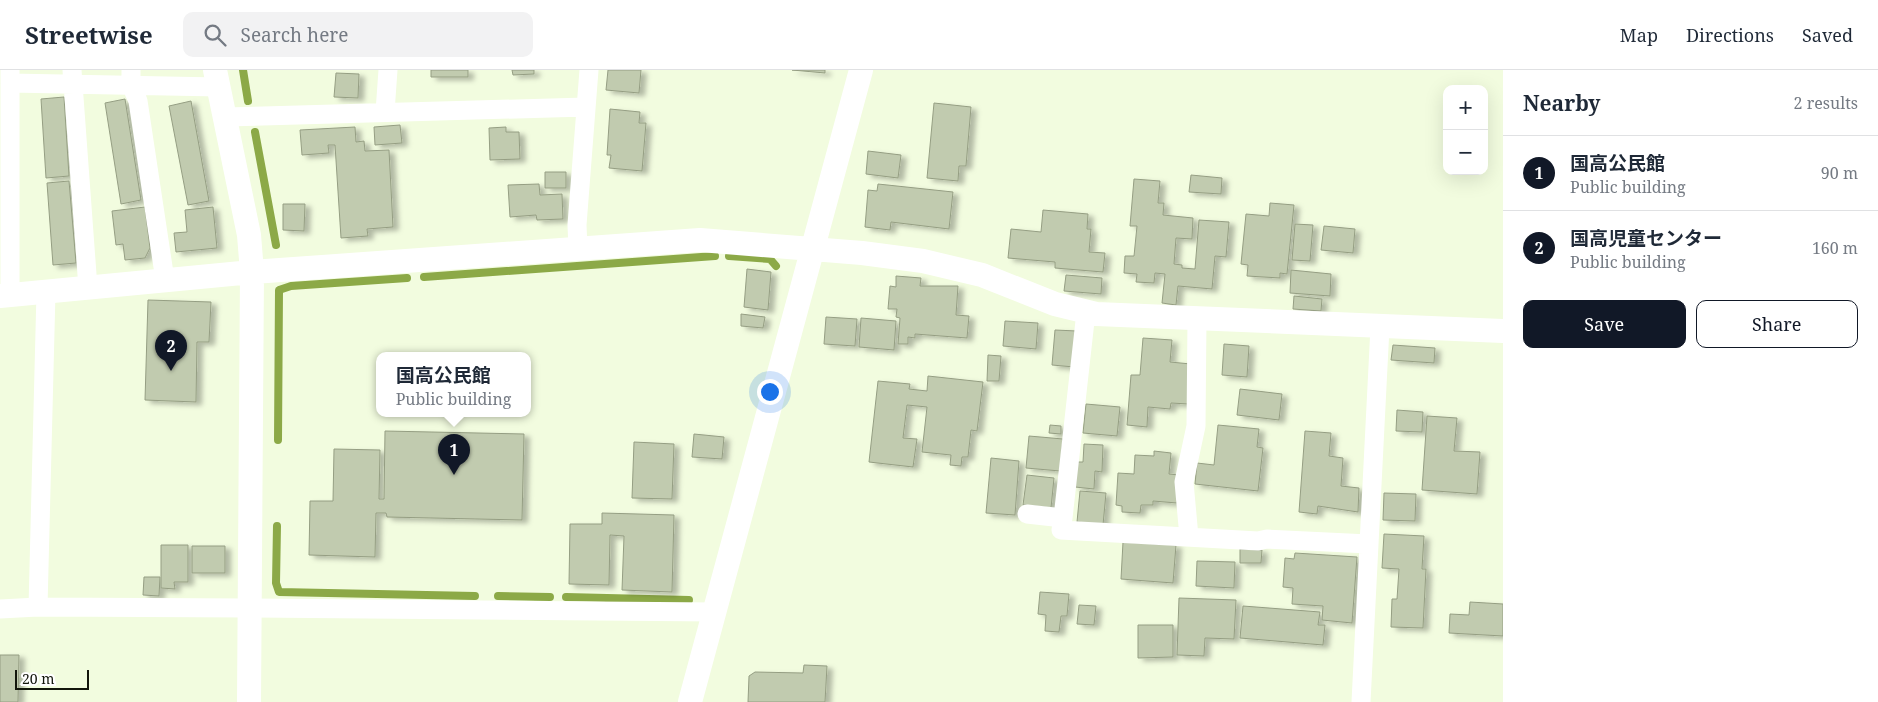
<!DOCTYPE html>
<meta charset="utf-8">
<style>
body{margin:0;font-family:"Noto Serif","Noto Sans JP",serif;background:#f2f2f3;color:#1f2937}
.controls{position:absolute;right:15px;top:15px;display:grid;overflow:hidden;border-radius:10px;box-shadow:0 5px 20px #0002}
.controls button{width:45px;height:45px;display:grid;place-items:center;padding:0;border:0;border-bottom:1px solid #e0e1e3;background:#fff;color:#1f2937;font:25px sans-serif}
.scale{position:absolute;left:15px;bottom:12px;width:74px;box-sizing:border-box;padding-left:5px;border:2px solid #13160c;border-top:0;font-size:14px;line-height:18px;white-space:nowrap;color:#13160c;-webkit-text-stroke:4px #fff;paint-order:stroke}
.you{position:absolute;left:769px;top:321px;width:18px;height:18px;margin:-12px;border:4px solid #fff;border-radius:50%;background:#1a73e8;box-shadow:0 0 0 8px #1a73e833}
.badge{display:grid;place-items:center;width:32px;height:32px;border-radius:50%;background:#111827;color:#fff;font-size:16px;font-weight:700}
.pin{position:absolute;translate:-50% -41px;filter:drop-shadow(0 1px 2px #0008)}
.pin::after{content:'';position:absolute;top:26px;width:18px;height:15px;background:inherit;clip-path:polygon(0 0,100% 0,50% 100%)}
.popup{position:absolute;left:376px;top:282px;width:155px;height:65px;box-sizing:border-box;display:grid;place-content:center;border-radius:10px;background:#fff;filter:drop-shadow(0 1px 4px #0005);font-size:16px;white-space:nowrap;color:#747a83}
.popup b{font-size:19px;color:#1f2937}
.popup::after{content:'';position:absolute;left:50%;top:100%;margin-left:-10px;border:10px solid transparent;border-top-color:#fff}
.list{margin:0;padding:0;list-style:none}
h2{display:flex;justify-content:space-between;align-items:center;height:65px;margin:0;padding:0 20px;font-size:21px}
h2 small{font-size:16px;font-weight:400;color:#747a83}
.list li{display:grid;grid-template-columns:32px 1fr auto;gap:15px;align-items:center;box-sizing:border-box;height:75px;padding:0 20px;border-top:1px solid #e0e1e3}
.list b{display:block;font-size:19px;white-space:nowrap}
.list p{margin:0;font-size:16px;white-space:nowrap;color:#747a83}
.list em{font-size:16px;font-style:normal;color:#747a83}
.actions{display:flex;gap:10px;padding:15px 20px}
.actions a{flex:1;padding:11px 0;border:1px solid #111827;border-radius:10px;text-align:center;font-size:18px;color:#111827}
.actions .main{background:#111827;color:#fff}
.icon{flex:none;width:28px;height:28px;fill:none;stroke:currentColor;stroke-width:2;stroke-linecap:round;stroke-linejoin:round}
.map{position:relative;flex:none;width:1503px;height:632px;overflow:hidden}
header{display:flex;align-items:center;gap:30px;box-sizing:border-box;height:70px;padding:0 25px;background:#fff;border-bottom:1px solid #e0e1e3}
header strong{font-size:24px}
nav{display:flex;gap:28px;margin-inline-start:auto;font-size:18px}
.search{width:350px;height:45px;background:#f2f2f3;display:flex;align-items:center;gap:12px;box-sizing:border-box;padding:0 18px;border-radius:10px;color:#747a83;font-size:19px}
main{display:flex}
aside{flex:1;background:#fff}
.map>svg:first-child{display:block}
.lines{fill:none;stroke-linecap:round;stroke-linejoin:round}
.stream{stroke:#8ca947;stroke-width:8}
.building{fill:#c1cbaf;stroke:#959e83;filter:url(#shadow)}
.minor{stroke:#fff;stroke-width:19}
.tertiary{stroke:#fff;stroke-width:24}
</style>
<header>
<strong>Streetwise</strong>
<div class="search"><svg class="icon" aria-label="search" viewBox="0 0 24 24"><circle cx="10" cy="10" r="6"/><path d="M15 15l6 6"/></svg>Search here</div>
<nav><a>Map</a><a>Directions</a><a>Saved</a></nav>
</header>
<main>
<div class="map">
<svg width="1503" height="632" viewBox="0 0 1503 632">
<defs>
<filter id="shadow"><feDropShadow dx="5.5" dy="3" stdDeviation="2.5" flood-color="#0004"/></filter>
</defs>
<rect width="100%" height="100%" fill="#f2fcdf"/>
<g class="lines">
<path class="stream" d="M243 0 248 31
M255 62 276 175
M729 186 770 189 776 196
M424 207 715 186
M278 370 279 220 291 216 407 208
M277 456 276 513 279 522 475 526
M498 526 550 527
M566 527 689 530"/>
</g>
<path class="building" d="M431 0H468V7H431Z
M512 0H534V4L513 5Z
M608 0H641L639 23 606 20Z
M792 0H825V3Z
M336 3 359 4 358 28 334 27Z
M64 27 69 106 46 108 41 29Z
M125 29 141 130 121 134 105 33Z
M191 31 209 131 188 135 169 36Z
M934 33 971 37 966 96H959L958 111 927 108Z
M610 39 640 42 639 53H646L642 101 609 98 611 85H607Z
M400 55 402 73 375 75 374 57Z
M355 57 356 72 364 71 365 81 389 80 393 157 367 159 368 166 341 168 335 75H328L329 83 302 85 300 60Z
M506 57V62H519L520 89 490 90 489 58Z
M868 81 901 85 898 108 866 104Z
M545 102H566V118H545Z
M1191 105 1222 108 1221 124 1189 122Z
M1134 109 1160 111 1158 133H1164L1163 145 1193 148 1192 169 1176 168 1174 194 1182 195V198L1195 199 1199 150 1229 152 1226 187 1215 186 1212 219 1178 216 1176 235 1162 233 1165 204 1155 203 1154 213 1136 212 1137 204 1124 203 1125 186H1134L1137 156H1130Z
M69 111 76 193 53 195 47 113Z
M539 114 540 125 562 124 563 149 537 150 536 145 510 147 508 115Z
M878 114 953 122 949 159 891 152 890 160 865 157 868 120 877 121Z
M1270 133 1294 135 1287 204 1280 203V208L1247 206 1248 195 1241 194 1246 144 1269 146Z
M283 134H305L304 161 283 160Z
M145 137 150 178 145 188 125 190 123 174 116 175 112 141Z
M213 137 217 178 176 182 174 163 187 162 185 140Z
M1043 140 1088 144 1087 159H1091L1089 182 1105 183 1103 202 1055 198V192L1008 188 1011 159 1041 162Z
M1295 154 1313 155 1310 191 1292 190Z
M1324 156 1355 159 1353 183 1321 180Z
M747 199 771 202 768 240 744 237Z
M1291 200 1331 204 1330 226 1290 223Z
M1066 205 1102 208 1101 224 1064 221Z
M896 206 921 208 920 216H958L956 245 969 246 967 268 915 264V268L908 267V274H898L900 248 896 247 897 239H888L890 216 896 217Z
M1294 226 1322 229 1321 241 1293 239Z
M148 230 211 232 209 272H197L196 332 145 330Z
M741 244 765 247 763 258 741 256Z
M826 247 857 249 855 276 824 274Z
M861 248 896 251 894 280 859 277Z
M1005 251 1038 253 1036 279 1003 276Z
M1055 260 1077 261 1074 297 1052 295Z
M1143 268 1172 270 1170 292 1191 294 1188 334 1171 333 1170 339 1148 337 1147 357 1127 355 1131 305H1140Z
M1224 274 1249 276 1247 307 1222 305Z
M1393 275 1435 278 1434 293 1391 290Z
M988 285 1001 286 999 311H987Z
M928 306 983 312 977 361 971 360 968 387H962L961 396 950 395 951 385 922 382 927 337 907 335 903 368 917 369 913 397 869 392 878 311 910 314 909 319 927 321Z
M1240 319 1282 324 1279 350 1237 345Z
M1086 334 1120 337 1117 366 1083 363Z
M1397 340 1423 342 1422 362 1396 361Z
M1427 346 1457 348 1454 381 1480 382 1477 424 1422 420Z
M1050 355 1061 356V364L1049 363Z
M1218 355 1259 359 1257 377 1263 378 1258 421 1195 414 1197 393 1214 395Z
M385 361 524 364 522 450 387 447 386 443H376L375 487 309 485 310 431H333L334 379 380 380 379 429H384Z
M1305 361 1331 363 1329 386 1343 388 1341 416 1359 418 1358 442 1318 436 1317 444 1299 442Z
M694 364 724 367 722 389 692 387Z
M1029 366 1063 369 1060 401 1026 398Z
M634 372 674 374 672 429 632 428Z
M1084 374 1103 375 1102 402 1095 401 1094 419 1075 417 1076 392H1083Z
M1154 381 1171 383 1169 404 1179 405 1177 433 1153 431V435H1141L1140 443 1122 442V436L1116 435 1118 403 1134 404 1135 385 1154 386Z
M991 388 1019 391 1015 445 986 443Z
M1027 405 1054 408 1051 438 1023 435Z
M1080 421 1106 423 1103 455 1077 452Z
M1384 423 1416 424 1415 451 1383 450Z
M602 443 674 445 672 522 622 520 624 466 610 465 609 515 569 514 570 454H602Z
M1384 464 1424 466 1422 499H1426L1423 558 1391 557 1392 529H1397L1399 499 1382 498Z
M1123 472 1176 475 1173 513 1121 509Z
M161 475H188V512H174L175 519 161 518Z
M192 476H225V503H192Z
M1240 479 1262 480 1261 493H1240Z
M1295 483 1357 487 1352 553 1322 550 1323 536 1292 534 1293 518 1283 517 1285 488 1294 489Z
M1197 491 1235 492 1234 518 1196 516Z
M144 507H160L159 526 143 525Z
M1040 522 1069 524 1067 546H1061L1059 562 1045 561 1046 545 1038 544Z
M1179 528 1236 530 1234 569 1205 568 1204 586 1177 585Z
M1470 532 1503 534V566L1449 563 1450 544 1469 545Z
M1079 535 1096 536 1094 555 1077 554Z
M1243 536 1320 542 1318 555H1325L1323 575 1240 568Z
M1138 555H1173V587L1138 588Z
M0 585H19L18 632H0Z
M804 595 827 596 825 632H748L749 606 755 602 803 603Z"/>
<g class="lines">
<path class="minor" d="M10 0V225
M72 0 88 218
M131 0V15L138 31 165 210
M10 13 219 17
M385 42 388 0
M225 47 586 37
M578 179 577 155 589 0
M1027 444 1063 448 1086 242
M1063 448 1061 460 1258 471 1267 469 1369 474
M1189 467 1184 412 1196 356 1197 249
M38 537 46 222
M0 539 38 537 250 538 716 542
M1361 632 1380 257"/>
<path class="tertiary" d="M215 0 249 165 252 202 249 632
M0 226 252 202 700 170 862 183 923 191 982 205 1055 234 1096 244 1503 261
M690 632 861 0"/>
</g>
</svg>
<div class="controls">
<button>+</button>
<button>−</button>
</div>
<div class="scale">20 m</div>
<div class="you"></div>
<div class="pin badge" style="left:454px;top:405px">1</div>
<div class="popup"><b>国高公民館</b>Public building</div>
<div class="pin badge" style="left:171px;top:301px">2</div>
</div>
<aside>
<h2>Nearby<small>2 results</small></h2>
<ul class="list">
<li><span class="badge">1</span><div><b>国高公民館</b><p>Public building</p></div><em>90 m</em></li>
<li><span class="badge">2</span><div><b>国高児童センター</b><p>Public building</p></div><em>160 m</em></li>
</ul>
<div class="actions"><a class="main">Save</a><a>Share</a></div>
</aside>
</main>
